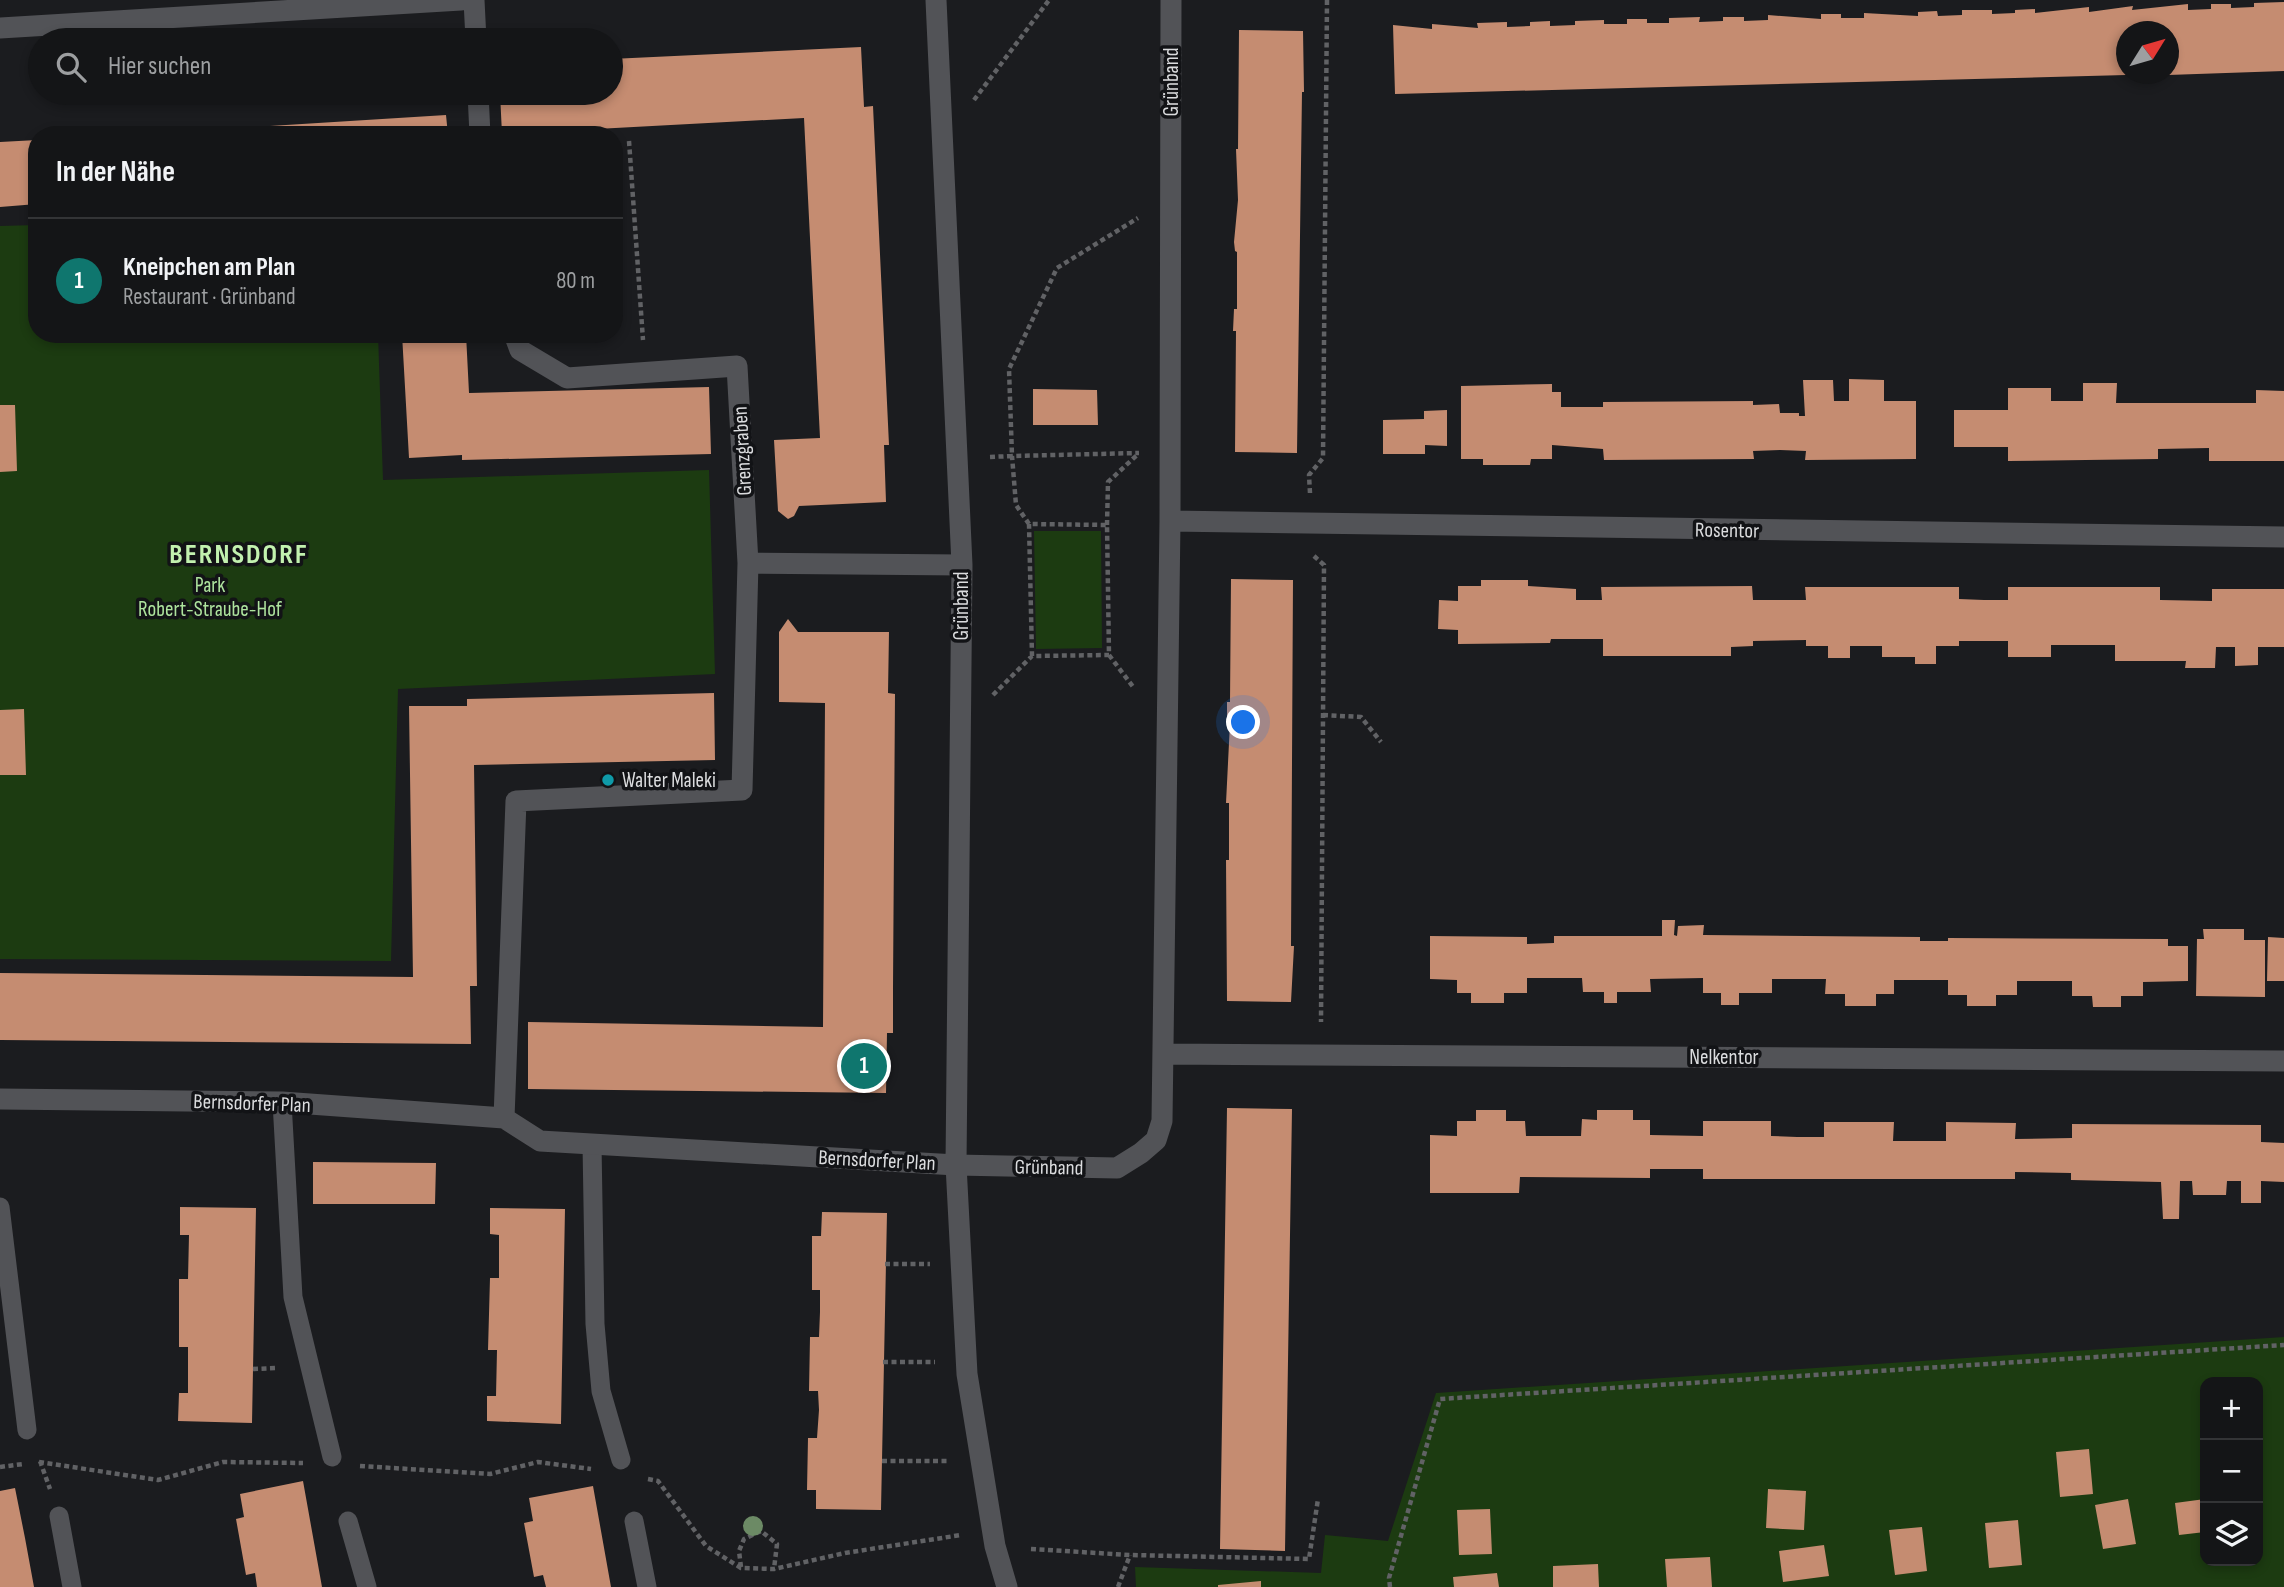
<!DOCTYPE html>
<html lang="de">
<meta charset="utf-8">
<style>
body{margin:0;font-family:"Sofia Sans Condensed",sans-serif;background:#1d1e20;color:#f1f3f6}
.controls{position:absolute;right:21px;bottom:21px;display:grid;overflow:hidden;border-radius:14px;box-shadow:0 4px 10px #0003}
.controls button{width:63px;height:63px;display:grid;place-items:center;padding:0;border:0;border-bottom:2px solid #333436;background:#141517;color:#f1f3f6;font:35px sans-serif}
.compass{position:absolute;left:2116px;top:21px;width:63px;height:63px;border-radius:50%;background:#141517;box-shadow:0 4px 10px #0003;rotate:53deg}
.you{position:absolute;left:1244px;top:723px;width:24px;height:24px;margin:-18px;border:5px solid #fff;border-radius:50%;background:#1a73e8;box-shadow:0 0 0 10px #1a73e833}
.badge{display:grid;place-items:center;width:46px;height:46px;border-radius:50%;background:#0f766e;color:#fff;font-size:23px;font-weight:700}
.pin{position:absolute;translate:-50% -50%;border:4px solid #fff;box-shadow:0 2px 7px #0006}
.list{margin:0;padding:0;list-style:none}
h2{display:flex;justify-content:space-between;align-items:center;height:91px;margin:0;padding:0 28px;font-size:30px}
h2 small{font-size:23px;font-weight:400;color:#9d9fa1}
.list li{display:grid;grid-template-columns:46px 1fr auto;gap:21px;align-items:center;box-sizing:border-box;height:126px;padding:0 28px;border-top:2px solid #333436}
.list b{display:block;font-size:26px;white-space:nowrap}
.list p{margin:0;font-size:23px;white-space:nowrap;color:#9d9fa1}
.list em{font-size:23px;font-style:normal;color:#9d9fa1}
.icon{flex:none;width:38px;height:38px;fill:none;stroke:currentColor;stroke-width:2;stroke-linecap:round;stroke-linejoin:round}
.map{position:relative;flex:none;width:2284px;height:1587px;overflow:hidden}
.search{position:absolute;background:#141517;box-shadow:0 4px 10px #0003;left:28px;top:28px;width:595px;height:77px;display:flex;align-items:center;gap:18px;box-sizing:border-box;padding:0 24px;border-radius:38px;color:#9d9fa1;font-size:26px}
.panel{position:absolute;background:#141517;box-shadow:0 4px 10px #0003;left:28px;top:126px;width:595px;height:217px;border-radius:28px}
.map>svg:first-child{display:block}
.green{fill:#1c3b11;fill-rule:evenodd}
.building{fill:#c58c71}
.lines{fill:none;stroke-linecap:round;stroke-linejoin:round}
.path{stroke:#616265;stroke-width:4.5;stroke-dasharray:5 3.5;stroke-linecap:butt}
.lane{stroke:#525357;stroke-width:19}
.street{stroke:#525357;stroke-width:21}
.tree{fill:#6c8a65}
.culture-dot{fill:#0f9aa8;stroke:#121316;stroke-width:2.5}
.labels{text-anchor:middle;stroke-width:7;stroke-linejoin:round;paint-order:stroke}
.street-label{font-size:21px;fill:#dbdcde;stroke:#121316}
.park-label{font-size:21px;fill:#aee49e;stroke:#121316}
.poi-label{font-size:21px;fill:#dbdcde;stroke:#121316;text-anchor:start}
.district-label{font-size:28px;font-weight:bold;letter-spacing:2px;fill:#c2f1af;stroke:#121316}
</style>
<div class="map">
<svg width="2284" height="1587" viewBox="0 0 2284 1587">
<rect width="100%" height="100%" fill="#1b1c1f"/>
<path class="green" d="M37 225V334H378L383 480 709 470 715 674 398 689 391 961 0 959V226Z
M1034 531H1101L1102 648 1036 649Z
M2284 1337V1587H1136L1135 1567 1321 1573 1325 1535 1388 1541 1436 1393ZM2205 1382H2258V1561H2205Z"/>
<path class="building" d="M2284 2V71L2168 75V32H2126V75L1395 94 1393 25 1432 29V24L1478 28 1477 23 1507 22V27L1530 26V22L1550 21V26L1575 25V21L1604 20V24H1627V19H1647V23H1669V18L1700 17 1699 22 1723 21V17H1744V21L1768 20V15L1821 19V14H1841V18H1864V13L1918 16V12L1937 11 1938 16 1962 15V10H1992V14L2015 13V10L2035 9V13L2089 7V12L2133 6 2132 10 2188 4V10L2211 9V4H2231V8L2254 7V3Z
M1239 30 1303 31 1304 92H1302L1297 453 1235 452 1236 331H1233L1234 309H1237V252L1235 251 1234 242 1238 200 1236 149H1238Z
M861 47 864 107 873 106 889 445H884L886 502 799 506 794 516 788 519 778 511 774 440 820 438 804 118 502 134 500 93H611V59Z
M446 115 448 135H160V133Z
M37 140V204L0 207V142Z
M402 334H466L469 393 709 387 711 454 462 460V455L409 458Z
M1849 379 1884 380V401H1916V459L1805 460 1806 451 1780 450 1753 451 1754 459 1604 460 1603 449 1552 445V459H1531L1530 465H1483V459H1461V386L1552 384V392H1561V407H1603V402L1753 401V405L1779 404 1780 413H1799V416H1805L1803 380H1833L1834 401H1849Z
M2083 383H2117L2116 403H2256V390L2284 391V461H2209V448L2158 449V459L2008 461V447H1954V410H2008V388H2051V401H2083Z
M1033 389 1097 390 1098 425H1033Z
M0 405H15L17 471 0 472Z
M1447 410V446L1425 445V454H1383V420L1424 419V411Z
M1231 579 1293 580 1291 946H1294L1291 1002 1227 1001 1226 860H1229V803H1226L1230 723H1227V702H1230Z
M1481 580H1528V586L1576 589V600H1602L1601 587 1752 586 1753 600H1806L1805 587H1959V599L1984 600H2008V587H2160V600L2212 601V589H2284V647H2258V665L2235 666V647H2216L2215 668H2185L2186 661H2115V645H2051V657H2008V641H1959V646H1936V664H1915V657H1882V646H1850V658H1828V646H1806V640L1753 641V646L1731 647V656H1603V639H1551L1550 643 1458 644V630L1438 629 1439 600 1458 601V586H1481Z
M788 619 798 632H889L888 693 895 694 893 989V1033H887L886 1093 528 1089V1022L823 1027 825 703 779 702V632Z
M714 693 715 760 474 765 477 986H470L471 1044 0 1040V973L413 977 409 706H467V699Z
M24 709 26 775H0V710Z
M1662 920H1675L1674 935 1677 936 1678 926 1704 925 1703 935 1920 937V941H1948V938L2168 939V946H2188V981L2143 982V996H2121V1007H2093L2092 996H2072V981H2017V995H1996V1006H1967V995H1948V980H1894V994H1876V1006H1845V994H1825L1826 979H1772V993H1739V1005H1721V993H1703V978L1650 979 1651 992H1617V1003H1604V992H1583L1582 978H1527V993H1504V1003H1471V993H1457V980L1430 979V936L1527 937V944L1554 943V936H1662Z
M2203 929H2244V940H2265V997L2196 996 2197 939H2204Z
M2268 937 2284 938V981H2267Z
M1227 1108 1292 1109 1285 1551 1220 1549Z
M1476 1110H1506V1121H1525L1526 1136H1581L1582 1119 1597 1120V1110H1633V1120H1650V1135L1703 1136V1121H1771V1136L1797 1137H1824V1122H1894L1893 1141H1946V1122L2016 1123 2015 1139 2072 1138V1124L2261 1125V1142L2284 1143V1182L2261 1181V1203H2241V1181H2227L2226 1195H2193L2192 1181H2180L2179 1219H2163L2161 1182 2071 1180V1173L2015 1172V1179H1703V1169H1650V1178L1520 1177 1519 1193H1430V1135L1457 1136V1121H1476Z
M313 1162 436 1163 435 1204H313Z
M180 1207 256 1208 252 1423 178 1421 179 1393H188V1347H179V1279H188L189 1235H180Z
M490 1208 565 1209 561 1424 487 1421V1396H496L497 1350H488L490 1278H499V1235L490 1234Z
M822 1212 887 1213 881 1510 816 1509V1490H807L808 1438H817L819 1410 818 1391H809L810 1337H819L820 1312V1290H812V1236H821Z
M2089 1449 2093 1494 2060 1497 2056 1452Z
M303 1481 322 1587H257L255 1573 246 1575 236 1519 244 1517 240 1494Z
M593 1486 611 1587H546L543 1575 534 1577 524 1523 533 1521 529 1498Z
M15 1488 25 1538 34 1587H0V1491Z
M1768 1489 1806 1491 1804 1530 1766 1528Z
M2128 1499 2136 1544 2103 1549 2095 1505Z
M2205 1499V1532L2179 1535 2175 1503Z
M1490 1509 1492 1554 1459 1555 1457 1510Z
M2018 1520 2022 1565 1989 1568 1985 1523Z
M1922 1527 1927 1571 1895 1575 1889 1530Z
M1824 1545 1829 1576 1783 1582 1779 1551Z
M1710 1557 1712 1587H1667L1665 1559Z
M1598 1564 1599 1587H1553V1566Z
M1497 1573 1499 1587H1454L1453 1577Z
M1261 1581V1587H1218V1585Z"/>
<g class="lines">
<path class="path" d="M974 100 1049 0
M629 141 643 340
M990 457 1012 456 1009 369 1057 268 1138 218
M1310 493 1309 475 1323 458 1327 0
M1029 524 1016 505 1012 456 1139 453
M1107 525 1108 482 1137 455
M1314 556 1324 565 1321 1022
M1109 655 1134 688
M993 695 1032 656 1109 655 1107 525 1029 524 1032 656
M1323 715 1361 717 1381 742
M885 1264H930
M883 1362H935
M253 1369 277 1368
M40 1461 50 1489
M882 1461H947
M39 1462 158 1480 223 1462 303 1463
M360 1466 490 1474 538 1462 591 1469
M0 1467 23 1464
M648 1479 658 1481 706 1546 741 1568 774 1569 845 1553 961 1535
M1031 1549 1130 1555 1309 1559 1318 1499
M741 1567 739 1551 744 1539 761 1531 777 1544 774 1569
M1118 1587 1130 1555
M1390 1587 1389 1578 1440 1399 2284 1345"/>
<path class="lane" d="M282 1102 293 1297 332 1457
M592 1144 595 1324 601 1391 621 1460
M0 1207 27 1430
M59 1516 72 1587
M348 1521 367 1587
M634 1521 647 1587"/>
<path class="street" d="M474 0 476 40
M936 0 962 565 956 1165 967 1374 995 1546 1007 1587
M0 28 461 0
M478 93 480 135
M514 334 520 350 567 378 737 366 748 563 962 565
M1170 521 2284 537
M1164 1054 2284 1061
M0 1099 282 1102 504 1118 540 1141 956 1165 1117 1168 1141 1153 1156 1140 1162 1121 1170 521 1171 0
M504 1118 516 801 742 790 748 563"/>
</g>
<circle class="tree" cx="753" cy="1526" r="10"/>
<circle class="culture-dot" cx="608" cy="780" r="7"/>
<g class="labels">
<g class="street-label">
<text transform="translate(1171 82) rotate(-90)" y="7">Grünband</text>
<text transform="translate(742 451) rotate(-93)" y="7">Grenzgraben</text>
<text transform="translate(1727 530) rotate(1)" y="7">Rosentor</text>
<text transform="translate(961 606) rotate(-90)" y="7">Grünband</text>
<text x="1724" y="1064">Nelkentor</text>
<text transform="translate(252 1103) rotate(2)" y="7">Bernsdorfer Plan</text>
<text transform="translate(877 1160) rotate(3)" y="7">Bernsdorfer Plan</text>
<text transform="translate(1049 1167) rotate(1)" y="7">Grünband</text>
</g>
<g class="park-label">
<text x="210" y="592">Park<tspan x="210" dy="24">Robert-Straube-Hof</tspan></text>
</g>
<g class="poi-label">
<text x="622" y="787">Walter Maleki</text>
</g>
<g class="district-label">
<text x="239" y="563">BERNSDORF</text>
</g>
</g>
</svg>
<div class="controls">
<button>+</button>
<button>−</button>
<button><svg class="icon" aria-label="layers" viewBox="0 0 24 24"><path d="M12 4l9 5-9 5-9-5zM3 14l9 5 9-5"/></svg></button>
</div>
<svg class="compass" viewBox="-18 -18 36 36"><path d="M0-13l5 13h-10z" fill="#e53935"/><path d="M0 13l5-13h-10z" fill="#9d9fa1"/></svg>
<div class="you"></div>
<div class="pin badge" style="left:864px;top:1066px">1</div>
<div class="search"><svg class="icon" aria-label="search" viewBox="0 0 24 24"><circle cx="10" cy="10" r="6"/><path d="M15 15l6 6"/></svg>Hier suchen</div>
<section class="panel">
<h2>In der Nähe<small></small></h2>
<ul class="list">
<li><span class="badge">1</span><div><b>Kneipchen am Plan</b><p>Restaurant · Grünband</p></div><em>80 m</em></li>
</ul>
</section>
</div>
